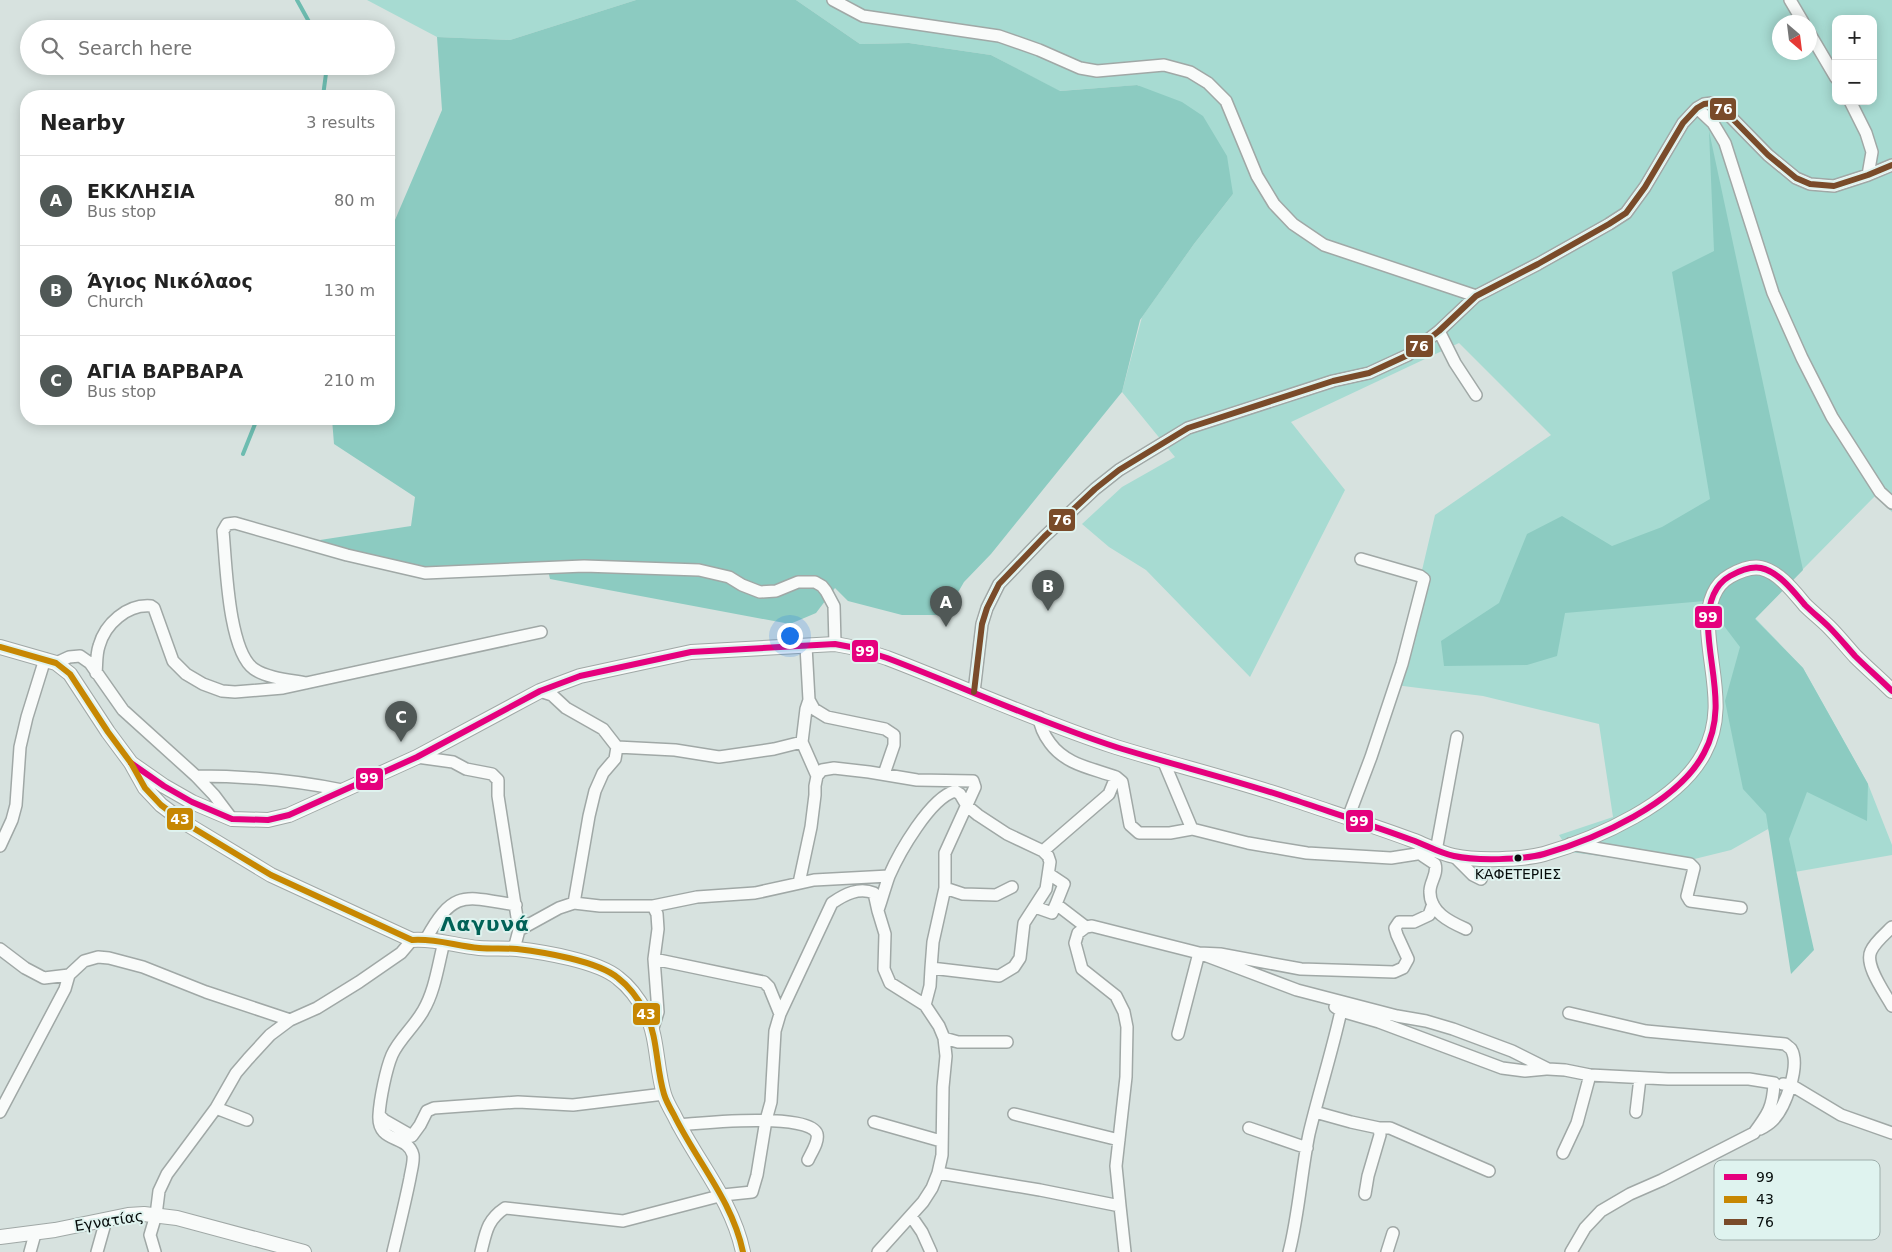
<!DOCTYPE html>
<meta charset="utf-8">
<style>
body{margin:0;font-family:"DejaVu Sans",sans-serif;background:#f6f6f6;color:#222}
.controls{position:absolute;right:15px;top:15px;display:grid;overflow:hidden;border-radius:10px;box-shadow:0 2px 12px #0003}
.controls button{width:45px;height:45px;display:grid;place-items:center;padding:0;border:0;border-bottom:1px solid #e0e0e0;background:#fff;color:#222;font:25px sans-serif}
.compass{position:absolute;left:1772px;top:15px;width:45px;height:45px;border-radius:50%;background:#fff;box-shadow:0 2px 12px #0003;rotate:152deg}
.you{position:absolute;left:789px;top:635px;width:18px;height:18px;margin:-12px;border:4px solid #fff;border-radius:50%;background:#1a73e8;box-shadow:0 0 0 8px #1a73e833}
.badge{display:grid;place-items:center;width:32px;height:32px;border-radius:50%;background:#505856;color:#fff;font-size:16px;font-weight:700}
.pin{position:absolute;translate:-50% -41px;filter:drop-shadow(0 1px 2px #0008)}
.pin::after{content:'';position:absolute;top:26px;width:18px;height:15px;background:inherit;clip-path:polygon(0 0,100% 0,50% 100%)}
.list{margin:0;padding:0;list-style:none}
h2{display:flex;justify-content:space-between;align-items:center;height:65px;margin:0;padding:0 20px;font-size:21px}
h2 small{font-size:16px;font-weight:400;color:#767676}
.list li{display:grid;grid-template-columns:32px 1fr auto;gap:15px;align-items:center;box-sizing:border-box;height:90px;padding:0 20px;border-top:1px solid #e0e0e0}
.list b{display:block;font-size:19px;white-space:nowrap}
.list p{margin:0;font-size:16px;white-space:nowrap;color:#767676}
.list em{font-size:16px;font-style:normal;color:#767676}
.icon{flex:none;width:28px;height:28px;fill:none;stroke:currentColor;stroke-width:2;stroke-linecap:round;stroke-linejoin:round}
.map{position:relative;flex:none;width:1892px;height:1252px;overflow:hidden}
.search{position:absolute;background:#fff;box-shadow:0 2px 12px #0003;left:20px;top:20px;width:375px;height:55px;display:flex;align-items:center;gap:12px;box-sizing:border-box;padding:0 18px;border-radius:28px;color:#767676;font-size:19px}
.panel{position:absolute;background:#fff;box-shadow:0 2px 12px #0003;left:20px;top:90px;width:375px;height:335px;border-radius:20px}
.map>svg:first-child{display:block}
.green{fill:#a7dbd2;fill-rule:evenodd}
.forest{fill:#8ccbc1}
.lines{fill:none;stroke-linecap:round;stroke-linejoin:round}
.stream{stroke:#6dbcb0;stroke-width:4}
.minor-casing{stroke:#a0a8a6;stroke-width:14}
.tertiary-casing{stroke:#a0a8a6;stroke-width:16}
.minor{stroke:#f9fbfa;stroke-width:11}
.tertiary{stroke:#f9fbfa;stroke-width:14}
.bus-1-casing{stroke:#dff3ef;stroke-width:10}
.bus-2-casing{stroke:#dff3ef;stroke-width:10}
.bus-3-casing{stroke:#dff3ef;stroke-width:10}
.bus-1{stroke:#e5007d;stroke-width:6}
.bus-2{stroke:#c78702;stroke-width:6}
.bus-3{stroke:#7a4b2a;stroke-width:6}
.bus-dot{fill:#070d0c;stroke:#dff3ef;stroke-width:2}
.labels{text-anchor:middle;stroke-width:4;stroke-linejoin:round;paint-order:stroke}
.bus-label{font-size:14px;fill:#070d0c;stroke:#dff3ef}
.street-label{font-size:15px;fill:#070d0c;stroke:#dff3ef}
.district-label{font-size:20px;font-weight:bold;letter-spacing:1px;fill:#006257;stroke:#dff3ef}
.key{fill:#dff3ef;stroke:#9eaeab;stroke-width:1}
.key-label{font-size:14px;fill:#070d0c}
.line-badge{stroke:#dff3ef;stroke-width:2}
.badge-label{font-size:14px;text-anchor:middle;font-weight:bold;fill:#fff}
</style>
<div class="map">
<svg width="1892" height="1252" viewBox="0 0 1892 1252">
<rect width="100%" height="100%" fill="#d7e2df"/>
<path class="green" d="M367 0H636L510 40 437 37Z
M796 0H1892V512L1875 496 1755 618 1803 668 1868 784 1892 845V855L1789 873 1768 829 1731 850 1670 865 1570 852 1559 835 1613 817 1599 724 1483 696 1395 685 1435 515 1551 435 1459 343 1291 422 1345 490 1250 677 1146 570 1109 547 1082 524 1122 487 1175 457 1122 392 1142 317 1194 244 1233 194 1138 85 1059 91 991 55 909 43 860 44ZM1836 19H1873V101H1836ZM1780 22H1810V52H1780Z"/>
<path class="forest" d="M636 0H796L860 44 909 43 991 55 1060 91 1137 85 1182 102 1203 116 1227 156 1233 194 1194 244 1140 320 1122 392 991 554 964 582 945 615H902L848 601 835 588 816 613 790 624 550 579 546 561 469 567 423 566 307 542 411 526 415 497 334 444 332 419H389V234L442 110 437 37 510 40Z
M1709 131 1803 570 1755 619 1803 668 1868 784 1867 821 1807 792 1789 839 1814 950 1791 974 1766 814 1743 789 1725 701 1740 647 1705 601 1565 613 1557 656 1527 665 1444 666 1441 641 1499 603 1527 534 1562 516 1612 546 1662 527 1710 499 1672 272 1714 251Z"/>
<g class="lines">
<path class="stream" d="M297 0 313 29
M323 96 327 66
M243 454 257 419"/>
<g class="minor-casing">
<path id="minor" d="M833 0 863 16 999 36 1039 50 1080 68 1097 71 1164 65 1190 72 1208 83 1226 101 1257 176 1274 204 1293 224 1324 245 1476 296
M1790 0 1803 22
M1810 34 1836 78
M1850 101 1866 133 1872 152 1868 175
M1697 108 1713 123 1725 143 1773 293 1802 358 1832 417 1880 492 1892 503
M1439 331 1455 363 1476 395
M806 646 809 700 814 709 827 717 885 729 894 735V745L884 774
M56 663 69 657 80 656 90 663 123 710 196 776 214 795 232 819
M96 673C97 664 96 655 99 646 105 624 127 604 151 606L154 608 173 661 186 674 203 684 222 691 235 692 283 688 541 632
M306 683C290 680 267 678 254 669 228 651 226 562 223 531L227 524 235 523 347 555 425 573 584 566 699 570 729 577 742 585 760 592 776 591 798 582H815L822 586 826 591 834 606 835 644
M540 691 552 695 566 708 603 729 617 747 675 750 719 757 774 749 802 742
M974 692 982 624 987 608 999 584 1044 537 1095 489 1119 470 1188 428 1333 381 1369 373 1408 355 1439 331 1476 296 1538 264 1609 224 1626 213 1645 187 1683 123 1697 108 1704 104 1712 103 1719 105 1768 155 1796 178 1810 184 1834 186 1868 175 1892 165
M809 700 806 709 802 742 817 776
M1039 717C1040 727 1044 735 1050 743 1066 765 1092 768 1116 777L1122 782 1130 825 1139 833H1170L1192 829
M617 747 615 759 603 773 595 791 589 816 574 903 600 906H653L657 914 658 929 654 959 658 1012 652 1031
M417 757 453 762 466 769 492 774 498 780V796L519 930
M1163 760 1192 829 1248 843 1307 853 1391 858 1436 851 1457 737
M196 776C246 776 294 780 342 790
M1348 818 1371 757 1402 664 1424 579 1420 576 1361 559
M1570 844 1690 864 1694 868 1687 896 1690 901 1741 908
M0 846 12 820 16 805 20 747 27 717 45 659
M1043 851 1109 794 1116 777
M1420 851 1423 856 1435 864C1438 874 1430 882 1430 891 1429 912 1450 922 1466 929
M1454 856 1473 875 1481 879
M1049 874 1064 884 1056 904 1086 927
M799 883 811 827 815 795V786L817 776 822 770 834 768 869 772 917 780 973 781 975 787 945 853V888L933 942 931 968
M945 888 963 894 996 895 1012 887
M653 906 697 897 755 893 814 880 889 876
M1035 907 1052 913 1056 904
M878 910C882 899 885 887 889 876 899 853 930 798 955 791L960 794 967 806 978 815 1007 834 1043 851 1048 856 1050 862 1046 889 1024 923 1020 958 1014 967 999 976 931 968 930 986 925 1005
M1892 927C1885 934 1875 942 1871 951 1864 965 1885 993 1892 1006
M426 939C454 888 465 897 516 905
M0 949 25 968 44 978 69 975 84 961 98 957 109 958 143 967 206 992 290 1020
M514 949 519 930 559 908 574 903
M654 959 764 982 769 987 780 1014
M1335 1007 1341 1011 1379 1022 1502 1068 1525 1071 1546 1069
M1569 1013 1646 1031 1785 1044C1787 1046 1789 1047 1791 1049 1801 1065 1785 1108 1773 1120 1769 1124 1764 1127 1760 1129
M1178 1034 1199 953 1220 954 1301 969 1394 972 1403 968 1408 959 1397 935 1395 928 1399 922H1414L1429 915 1433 904
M944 1038 958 1042H1007
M1783 1084 1791 1085 1841 1115 1892 1133
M216 1108 247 1120
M0 1112 65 989 69 975
M1315 1112 1351 1122 1379 1128 1380 1135 1368 1176 1365 1194
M1636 1112 1640 1078
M1014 1114 1119 1140
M379 1115 384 1120 412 1136 420 1125 427 1111 434 1108 518 1102 573 1105 664 1094
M874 1122 941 1141
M678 1125C700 1123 810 1112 817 1134 819 1142 811 1153 808 1160
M1249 1128 1307 1148
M1379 1128H1390L1489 1171
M1563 1153 1577 1123 1590 1075
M938 1173 1040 1190 1120 1206 1116 1166 1126 1077 1127 1027 1124 1012 1116 996 1082 969 1075 943 1078 933 1086 927 1092 926 1199 953 1297 990 1397 1016 1426 1021 1453 1029 1512 1051 1548 1069 1565 1070 1590 1075 1668 1079H1749L1774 1083C1773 1107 1768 1114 1754 1133L1662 1180 1630 1194 1601 1211 1585 1228 1571 1252
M1120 1206 1125 1252
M911 1216 922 1232 931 1252
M30 1252 35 1234
M97 1252 106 1220
M155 1252 150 1235 156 1215 159 1191 167 1174 216 1108 236 1073 248 1059 270 1035 290 1020 317 1008 359 982 401 953 412 940
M393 1252C399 1227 405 1203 410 1178 411 1171 414 1162 413 1155 408 1134 377 1144 379 1115 380 1099 386 1069 392 1055 399 1039 414 1027 423 1011 435 991 438 965 444 942
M481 1252C486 1232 487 1220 505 1208L623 1221 723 1195 752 1192 757 1175 766 1120 771 1102 775 1031 780 1014 832 903C845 894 859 887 874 893L878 911 885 934 884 969 890 983 925 1005 939 1026 944 1038 946 1056 943 1087 942 1155 938 1173 932 1188 923 1202 878 1252
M1289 1252C1299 1213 1301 1173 1309 1134 1319 1092 1332 1052 1341 1011
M1387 1252 1393 1233"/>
</g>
<g class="tertiary-casing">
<path id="tertiary" d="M0 647 56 663 70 674 108 732 131 763 145 788 161 805 185 823 271 875 412 940C435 938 456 946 479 948 492 949 504 948 517 949 543 952 598 961 618 978 630 987 639 1000 646 1013 658 1038 656 1068 664 1094 666 1101 670 1108 674 1115 697 1162 732 1200 743 1252
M131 763 164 786 192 802 232 819 268 820 289 815 417 757 540 691 580 676 691 652 835 644 856 648 887 658C963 687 1039 722 1116 747 1174 765 1232 779 1289 798 1330 812 1372 825 1412 840 1426 845 1439 853 1454 856 1476 861 1522 860 1544 854 1596 839 1678 803 1704 753 1727 711 1709 669 1708 626 1708 607 1712 586 1730 576 1739 571 1751 566 1761 568 1779 572 1794 592 1805 605 1813 613 1821 619 1829 627 1838 636 1846 646 1855 656 1867 668 1880 679 1892 691
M0 1237 55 1230 128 1215 144 1214 177 1218 304 1252"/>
</g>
<use href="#minor" class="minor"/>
<use href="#tertiary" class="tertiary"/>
<g class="bus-1-casing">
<path id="bus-1" d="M131 763 164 786 192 802 232 819 268 820 289 815 417 757 540 691 580 676 691 652 835 644 856 648 887 658C963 687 1039 722 1116 747 1174 765 1232 779 1289 798 1330 812 1372 825 1412 840 1426 845 1439 853 1454 856 1476 861 1522 860 1544 854 1596 839 1678 803 1704 753 1727 711 1709 669 1708 626 1708 607 1712 586 1730 576 1739 571 1751 566 1761 568 1779 572 1794 592 1805 605 1813 613 1821 619 1829 627 1838 636 1846 646 1855 656 1867 668 1880 679 1892 691"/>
</g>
<g class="bus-2-casing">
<path id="bus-2" d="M0 647 56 663 70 674 108 732 131 763 145 788 161 805 185 823 271 875 412 940C435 938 456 946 479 948 492 949 504 948 517 949 543 952 598 961 618 978 630 987 639 1000 646 1013 658 1038 656 1068 664 1094 666 1101 670 1108 674 1115 697 1162 732 1200 743 1252"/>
</g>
<g class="bus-3-casing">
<path id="bus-3" d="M974 692 982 624 987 608 999 584 1044 537 1095 489 1119 470 1188 428 1333 381 1369 373 1408 355 1439 331 1476 296 1538 264 1609 224 1626 213 1645 187 1683 123 1697 108 1704 104 1712 103 1719 105 1768 155 1796 178 1810 184 1834 186 1868 175 1892 165"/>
</g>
<use href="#bus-1" class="bus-1"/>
<use href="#bus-2" class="bus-2"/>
<use href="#bus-3" class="bus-3"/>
</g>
<circle class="bus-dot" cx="1518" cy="858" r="4.5"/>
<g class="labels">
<g class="bus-label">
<text x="1518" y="879">ΚΑΦΕΤΕΡΙΕΣ</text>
</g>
<g class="street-label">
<text transform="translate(109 1221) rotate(-9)" y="5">Εγνατίας</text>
</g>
<g class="district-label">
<text x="485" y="931">Λαγυνά</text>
</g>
</g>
<rect x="1714" y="1160" width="166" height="80" rx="8" class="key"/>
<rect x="1724" y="1174" width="23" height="6" fill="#e5007d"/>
<rect x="1724" y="1196" width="23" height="7" fill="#c78702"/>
<rect x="1724" y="1219" width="23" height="6" fill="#7a4b2a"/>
<g class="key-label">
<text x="1756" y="1182">99</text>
<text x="1756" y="1204">43</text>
<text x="1756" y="1227">76</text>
</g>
<g class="line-badge">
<rect x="1709" y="97" width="28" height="24" rx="5" fill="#7a4b2a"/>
<rect x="1405" y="334" width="29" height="24" rx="5" fill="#7a4b2a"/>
<rect x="1048" y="508" width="28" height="24" rx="5" fill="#7a4b2a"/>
<rect x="1694" y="605" width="29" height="24" rx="5" fill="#e5007d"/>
<rect x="851" y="639" width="28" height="24" rx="5" fill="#e5007d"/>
<rect x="355" y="767" width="29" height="24" rx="5" fill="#e5007d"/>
<rect x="166" y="807" width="28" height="24" rx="5" fill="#c78702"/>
<rect x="1345" y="809" width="29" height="24" rx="5" fill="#e5007d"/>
<rect x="632" y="1002" width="29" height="24" rx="5" fill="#c78702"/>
</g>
<g class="badge-label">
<text x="1723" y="114">76</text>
<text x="1419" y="351">76</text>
<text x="1062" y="525">76</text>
<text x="1708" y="622">99</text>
<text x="865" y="656">99</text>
<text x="369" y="783">99</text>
<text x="180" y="824">43</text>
<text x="1359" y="826">99</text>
<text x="646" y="1019">43</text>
</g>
</svg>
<div class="controls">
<button>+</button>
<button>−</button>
</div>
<svg class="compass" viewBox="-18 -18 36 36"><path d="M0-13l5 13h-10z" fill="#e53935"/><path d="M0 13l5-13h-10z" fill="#767676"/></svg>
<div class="you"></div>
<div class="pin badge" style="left:946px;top:627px">A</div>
<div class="pin badge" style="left:1048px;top:611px">B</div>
<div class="pin badge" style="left:401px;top:742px">C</div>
<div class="search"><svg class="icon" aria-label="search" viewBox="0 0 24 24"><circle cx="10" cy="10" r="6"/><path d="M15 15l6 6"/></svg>Search here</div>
<section class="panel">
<h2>Nearby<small>3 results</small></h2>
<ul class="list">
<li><span class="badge">A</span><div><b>ΕΚΚΛΗΣΙΑ</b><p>Bus stop</p></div><em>80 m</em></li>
<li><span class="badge">B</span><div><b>Άγιος Νικόλαος</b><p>Church</p></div><em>130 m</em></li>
<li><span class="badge">C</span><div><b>ΑΓΙΑ ΒΑΡΒΑΡΑ</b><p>Bus stop</p></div><em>210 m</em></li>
</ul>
</section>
</div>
